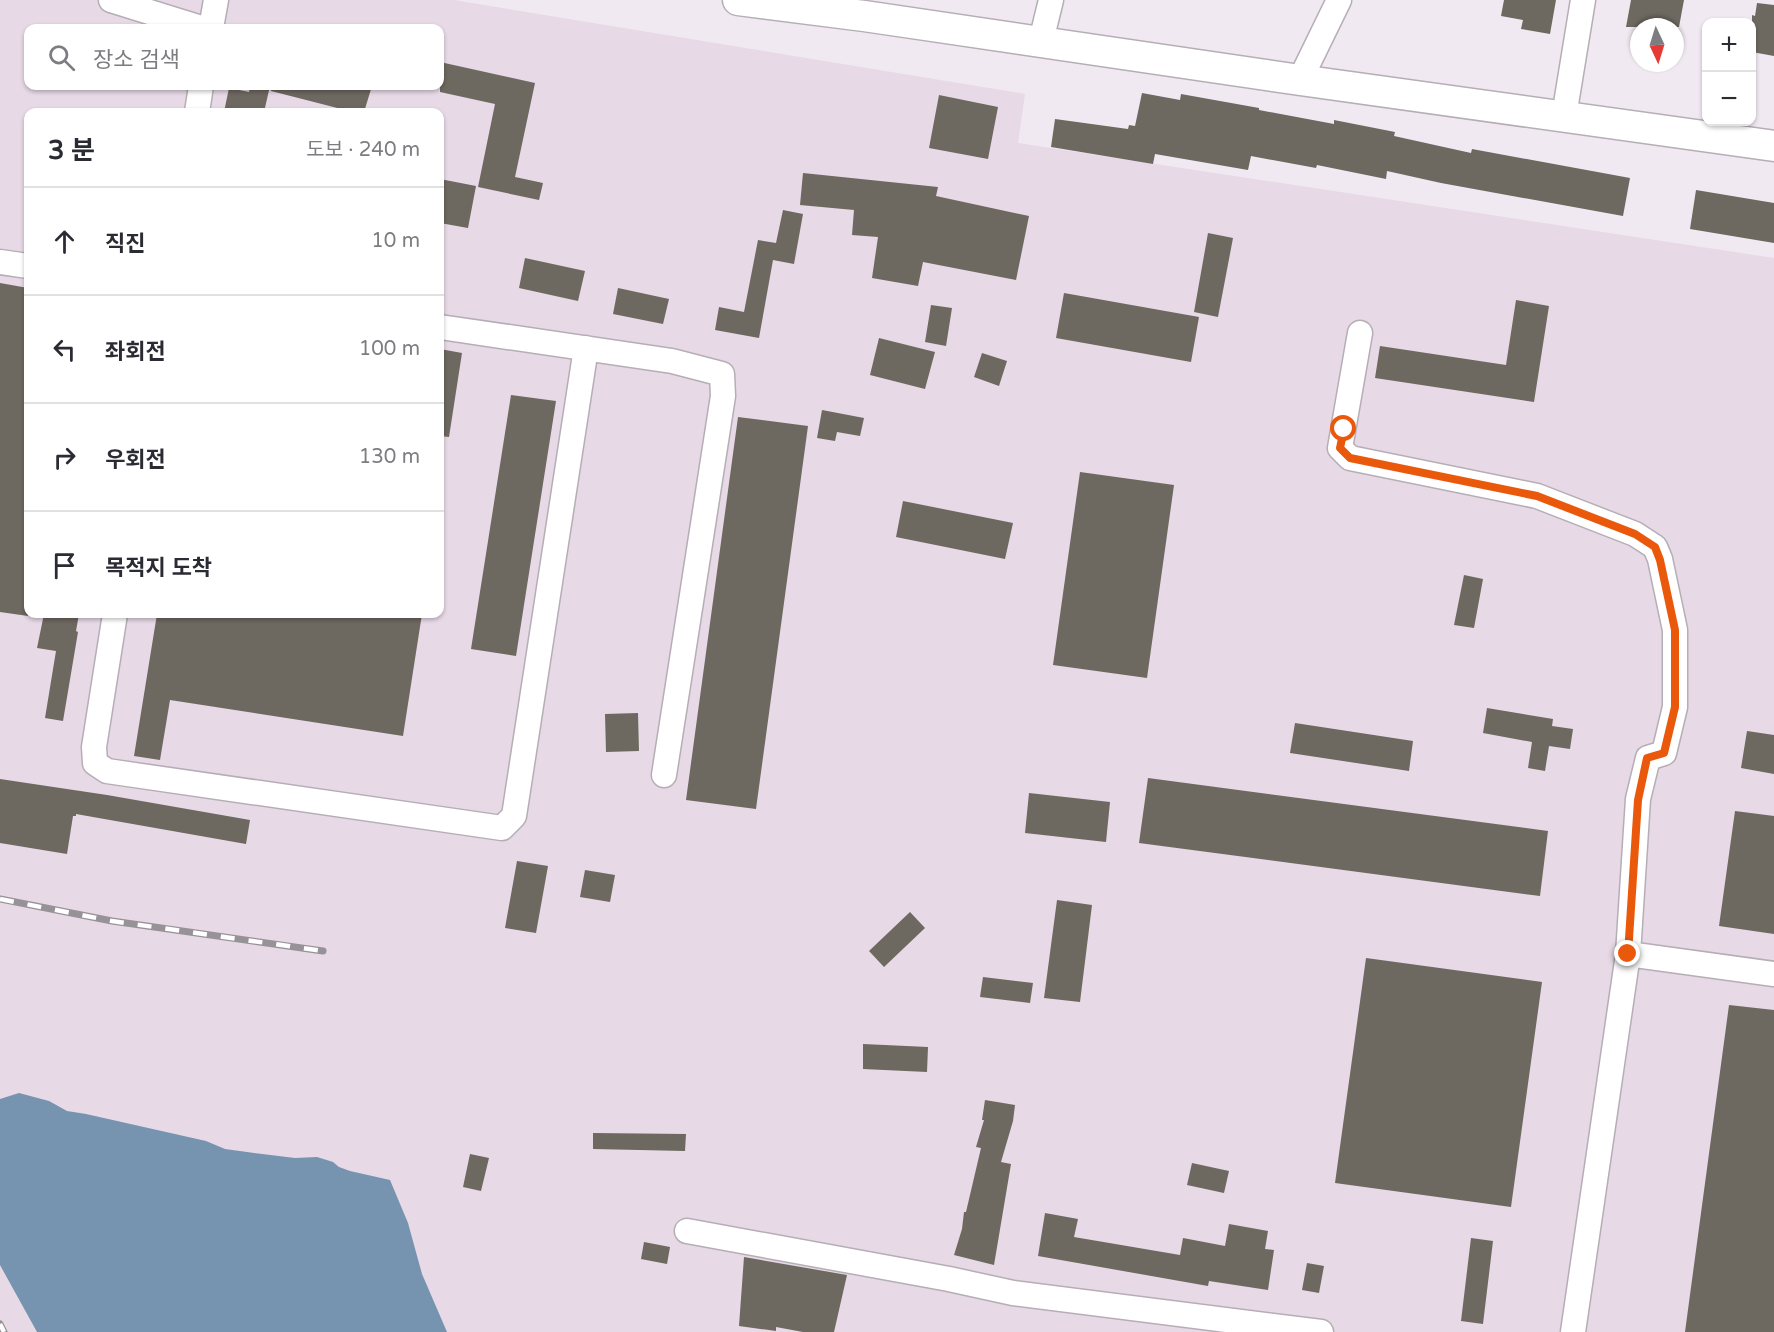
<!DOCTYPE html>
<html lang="ko">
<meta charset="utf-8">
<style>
body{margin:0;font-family:"Varela Round","Noto Sans KR",sans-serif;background:#f2f2f3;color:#2b2b33}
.controls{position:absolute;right:18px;top:18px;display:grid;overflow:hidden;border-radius:12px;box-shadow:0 2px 4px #0004}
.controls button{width:54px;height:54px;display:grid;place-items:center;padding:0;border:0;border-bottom:2px solid #e1e1e2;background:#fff;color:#2b2b33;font:30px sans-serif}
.compass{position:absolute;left:1630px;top:18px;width:54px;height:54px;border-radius:50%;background:#fff;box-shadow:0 2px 4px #0004;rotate:176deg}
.stop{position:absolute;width:18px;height:18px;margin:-14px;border:4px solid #ea580c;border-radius:50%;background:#fff}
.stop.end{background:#ea580c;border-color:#fff;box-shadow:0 2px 6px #0008}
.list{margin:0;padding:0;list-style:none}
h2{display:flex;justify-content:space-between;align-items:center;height:78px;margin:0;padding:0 24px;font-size:26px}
h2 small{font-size:20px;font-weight:400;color:#7c7c81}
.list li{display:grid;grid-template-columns:39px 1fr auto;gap:18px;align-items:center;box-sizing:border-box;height:108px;padding:0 24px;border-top:2px solid #e1e1e2}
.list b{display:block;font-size:22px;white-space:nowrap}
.list em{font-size:20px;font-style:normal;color:#7c7c81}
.icon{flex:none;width:33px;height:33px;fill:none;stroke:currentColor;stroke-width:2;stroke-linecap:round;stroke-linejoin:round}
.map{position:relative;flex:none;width:1774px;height:1332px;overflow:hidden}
.search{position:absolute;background:#fff;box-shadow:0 2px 4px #0004;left:24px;top:24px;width:420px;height:66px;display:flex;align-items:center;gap:15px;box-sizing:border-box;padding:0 21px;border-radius:12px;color:#7c7c81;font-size:22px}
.panel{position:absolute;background:#fff;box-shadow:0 2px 4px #0004;left:24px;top:108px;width:420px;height:510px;border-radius:12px}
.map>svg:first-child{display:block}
</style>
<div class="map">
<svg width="1774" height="1332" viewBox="0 0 1774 1332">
<rect width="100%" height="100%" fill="#f1e9f1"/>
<path fill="#e7d9e6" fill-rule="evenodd" d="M 0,0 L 454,0 L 1025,94 L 1018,143 L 1774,258 L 1774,1332 L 0,1332 ZM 28,28 L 440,28 L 440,86 L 28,86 ZM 28,112 L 440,112 L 440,614 L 28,614 Z"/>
<path fill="#7693b0" d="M 19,1093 L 49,1101 L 67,1111 L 86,1114 L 206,1141 L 225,1149 L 247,1152 L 295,1158 L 317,1157 L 333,1162 L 339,1167 L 350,1171 L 390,1180 L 408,1223 L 422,1274 L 447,1332 L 37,1332 L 0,1265 L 0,1099 Z"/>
<path fill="#6d6860" d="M 1504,0 L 1556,0 L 1550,34 L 1521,29 L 1523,20 L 1501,16 Z
M 1631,0 L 1684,0 L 1679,27 L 1626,27 Z
M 1757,3 L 1774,5 L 1774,56 L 1752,52 L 1752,15 L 1755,16 Z
M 440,62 L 535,83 L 515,177 L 543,183 L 539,200 L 478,187 L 495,104 L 440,92 Z
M 250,86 L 270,86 L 264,112 L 224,112 L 229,88 L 249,92 Z
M 272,86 L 372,86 L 364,112 L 353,112 L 271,91 Z
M 1142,93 L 1180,100 L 1181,94 L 1259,108 L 1259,110 L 1334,124 L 1334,120 L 1395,132 L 1394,136 L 1471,153 L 1472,149 L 1630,178 L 1623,216 L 1441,183 L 1387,171 L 1386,179 L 1317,165 L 1316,168 L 1251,156 L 1248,170 L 1155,154 L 1153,164 L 1051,147 L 1055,119 L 1128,129 L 1129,125 L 1135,126 Z
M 939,95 L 998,107 L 988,159 L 929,148 Z
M 803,173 L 938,187 L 936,196 L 1029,216 L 1016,280 L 923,262 L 918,286 L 872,278 L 878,237 L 852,235 L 854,210 L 800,205 Z
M 440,179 L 476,186 L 468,228 L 440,223 Z
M 1696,190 L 1774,203 L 1774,243 L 1690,229 Z
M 783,210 L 803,214 L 794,264 L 773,260 L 759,338 L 715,330 L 719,307 L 744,312 L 758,240 L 776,243 Z
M 1208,233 L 1233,238 L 1218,317 L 1194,312 Z
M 525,258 L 585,271 L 578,301 L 519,288 Z
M 0,283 L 28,288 L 28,616 L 0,612 Z
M 618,288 L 669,299 L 663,324 L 613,314 Z
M 1064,293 L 1199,317 L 1191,362 L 1056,338 Z
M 1516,300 L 1549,306 L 1534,402 L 1375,378 L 1380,346 L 1506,365 Z
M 931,305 L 952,308 L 946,346 L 925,342 Z
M 879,338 L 935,352 L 925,389 L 870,375 Z
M 440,349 L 462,353 L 449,437 L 440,436 Z
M 982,353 L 1007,361 L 999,386 L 974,377 Z
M 511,395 L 556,401 L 516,656 L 471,649 Z
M 822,410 L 864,418 L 860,436 L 837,432 L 835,441 L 817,438 Z
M 738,417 L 808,426 L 756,809 L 686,800 Z
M 1080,472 L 1174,485 L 1147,678 L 1053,665 Z
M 903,501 L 1013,523 L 1005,559 L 896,537 Z
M 1464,575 L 1483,579 L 1474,628 L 1454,625 Z
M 44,614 L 79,614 L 76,631 L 78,632 L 63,721 L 45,718 L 56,651 L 37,648 Z
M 157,614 L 422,614 L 403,736 L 170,700 L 160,760 L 134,756 Z
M 1487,708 L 1553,719 L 1552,726 L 1573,729 L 1570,749 L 1549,746 L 1545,771 L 1528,768 L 1532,742 L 1483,733 Z
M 638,713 L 639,751 L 606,752 L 605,714 Z
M 1295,723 L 1413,741 L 1409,771 L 1290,753 Z
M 1747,731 L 1774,735 L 1774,774 L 1741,768 Z
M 1148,778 L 1548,831 L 1540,896 L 1139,843 Z
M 0,779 L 107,795 L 250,820 L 246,844 L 76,814 L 76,816 L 73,816 L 67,854 L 0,843 Z
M 1029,793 L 1110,802 L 1106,842 L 1025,833 Z
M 1735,811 L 1774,816 L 1774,934 L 1719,926 Z
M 517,861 L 548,866 L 536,933 L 505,928 Z
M 585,870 L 615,875 L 610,902 L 580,897 Z
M 1057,900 L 1092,905 L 1080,1002 L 1044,998 Z
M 910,912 L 925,928 L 884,967 L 869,951 Z
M 1366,958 L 1542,982 L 1511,1207 L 1335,1183 Z
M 983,977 L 1033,983 L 1030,1003 L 980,997 Z
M 1729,1005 L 1774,1010 L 1774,1332 L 1685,1332 Z
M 863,1044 L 928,1047 L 927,1072 L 863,1069 Z
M 985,1100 L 1015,1105 L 1013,1121 L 1001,1162 L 1011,1164 L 994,1265 L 954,1255 L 962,1229 L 964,1212 L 966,1212 L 981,1148 L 976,1147 L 984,1120 L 982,1120 Z
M 593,1133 L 686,1134 L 685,1151 L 593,1149 Z
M 470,1154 L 489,1158 L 481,1191 L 463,1187 Z
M 1192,1163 L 1229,1171 L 1224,1193 L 1187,1185 Z
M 1045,1213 L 1078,1219 L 1074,1237 L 1180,1255 L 1183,1238 L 1225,1246 L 1229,1224 L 1268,1231 L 1265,1249 L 1274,1250 L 1268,1290 L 1209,1281 L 1208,1286 L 1038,1256 Z
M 1471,1238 L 1493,1241 L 1483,1324 L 1461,1321 Z
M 644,1242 L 670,1247 L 667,1264 L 641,1259 Z
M 744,1257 L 847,1275 L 834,1332 L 803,1332 L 776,1327 L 776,1331 L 739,1326 Z
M 1307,1263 L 1324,1266 L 1319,1293 L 1302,1290 Z"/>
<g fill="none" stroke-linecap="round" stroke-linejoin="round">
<defs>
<path id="minor" d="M 111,0 L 201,28
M 211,28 L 216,0
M 1041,41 L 1051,0
M 1300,80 L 1339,0
M 197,112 L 201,86
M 1564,116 L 1583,0
M 0,262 L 28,266
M 440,327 L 672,361 L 722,374 L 723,396 L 664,775
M 1360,333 L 1340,448 L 1350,458 L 1537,496 L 1635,534 L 1655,547 L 1660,559 L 1675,630 L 1675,707 L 1664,753 L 1648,758 L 1638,799 L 1628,954 L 1573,1332
M 115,614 L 94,747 L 95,763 L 107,771 L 502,828 L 514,816 L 586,348
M 1628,954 L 1774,974
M 687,1231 L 949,1279 L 1013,1293 L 1321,1332"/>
<path id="major" d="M 738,0 L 864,16 L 1300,80 L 1774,146"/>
</defs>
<use href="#minor" stroke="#b5aeb5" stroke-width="27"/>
<use href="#major" stroke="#b5aeb5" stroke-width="33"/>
<use href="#minor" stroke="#fff" stroke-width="24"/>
<use href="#major" stroke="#fff" stroke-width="30"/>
<defs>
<path id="rail" d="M 0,899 L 112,921 L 323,951
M 0,1324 L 4,1332"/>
</defs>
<use href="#rail" stroke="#979297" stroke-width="7"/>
<use href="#rail" stroke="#fff" stroke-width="4.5" stroke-dasharray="14" stroke-linecap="butt"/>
</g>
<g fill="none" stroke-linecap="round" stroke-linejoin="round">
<path stroke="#ea580c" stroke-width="8" d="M 1344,429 L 1340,448 L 1350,458 L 1537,496 L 1635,534 L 1655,547 L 1660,560 L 1675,630 L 1675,707 L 1664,753 L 1647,758 L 1638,800 L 1628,954"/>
</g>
</svg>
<div class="controls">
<button>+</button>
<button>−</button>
</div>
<svg class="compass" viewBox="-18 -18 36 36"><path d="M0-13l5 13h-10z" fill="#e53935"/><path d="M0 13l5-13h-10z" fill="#7c7c81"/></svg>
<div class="stop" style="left:1344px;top:429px"></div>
<div class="stop end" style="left:1628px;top:954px"></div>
<div class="search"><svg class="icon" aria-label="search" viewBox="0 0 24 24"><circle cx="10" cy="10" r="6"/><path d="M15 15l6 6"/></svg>장소 검색</div>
<section class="panel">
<h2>3 분<small>도보 · 240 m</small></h2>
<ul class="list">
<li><svg class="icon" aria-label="ahead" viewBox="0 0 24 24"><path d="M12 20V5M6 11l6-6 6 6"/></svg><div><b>직진</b></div><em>10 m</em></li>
<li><svg class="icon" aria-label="left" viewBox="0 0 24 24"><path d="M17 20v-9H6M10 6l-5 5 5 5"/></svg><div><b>좌회전</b></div><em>100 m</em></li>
<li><svg class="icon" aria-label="right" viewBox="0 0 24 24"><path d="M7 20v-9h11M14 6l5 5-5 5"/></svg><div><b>우회전</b></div><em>130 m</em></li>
<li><svg class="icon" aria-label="arrive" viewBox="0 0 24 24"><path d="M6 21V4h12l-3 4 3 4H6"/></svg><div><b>목적지 도착</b></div></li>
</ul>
</section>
</div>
